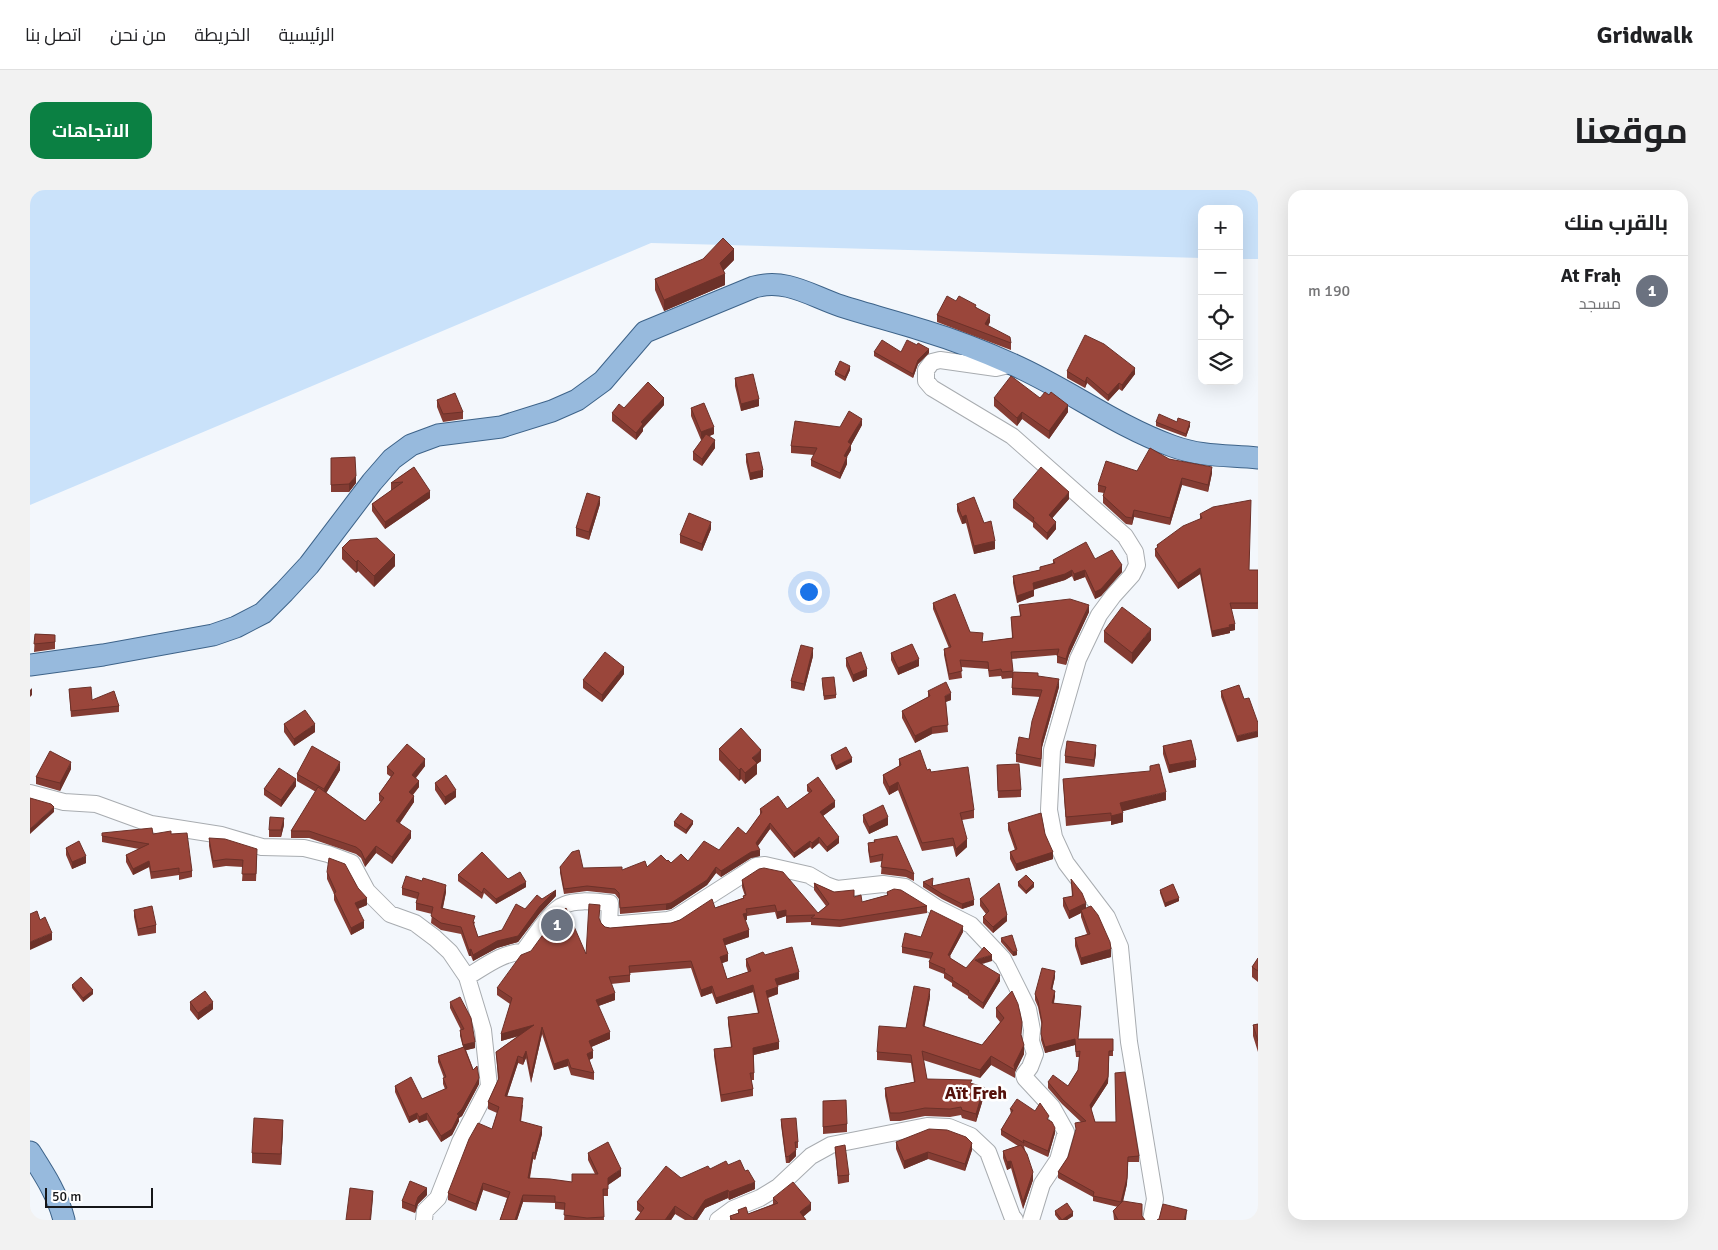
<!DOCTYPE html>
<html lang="ar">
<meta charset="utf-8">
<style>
body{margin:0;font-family:Signika,Cairo,sans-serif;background:#f2f2f2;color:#202124;direction:rtl}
.controls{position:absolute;right:15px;top:15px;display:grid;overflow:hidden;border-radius:10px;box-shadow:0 5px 20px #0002}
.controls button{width:45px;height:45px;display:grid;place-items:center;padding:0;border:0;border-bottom:1px solid #e0e0e0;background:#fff;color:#202124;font:25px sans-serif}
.scale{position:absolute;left:15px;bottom:12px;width:108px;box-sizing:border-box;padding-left:5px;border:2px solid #151618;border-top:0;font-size:14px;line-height:18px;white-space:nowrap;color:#151618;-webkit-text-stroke:4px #fff;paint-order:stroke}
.you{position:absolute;left:778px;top:401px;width:18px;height:18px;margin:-12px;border:4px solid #fff;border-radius:50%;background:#1a73e8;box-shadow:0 0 0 8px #1a73e833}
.badge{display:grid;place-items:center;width:32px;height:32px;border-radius:50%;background:#0b8043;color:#fff;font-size:16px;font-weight:700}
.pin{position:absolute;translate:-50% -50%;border:2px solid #fff;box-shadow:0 1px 5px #0006}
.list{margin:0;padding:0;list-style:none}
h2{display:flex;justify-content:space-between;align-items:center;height:65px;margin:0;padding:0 20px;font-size:21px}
h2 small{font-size:16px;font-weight:400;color:#757577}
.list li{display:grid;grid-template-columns:32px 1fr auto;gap:15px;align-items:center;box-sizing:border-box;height:70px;padding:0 20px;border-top:1px solid #e0e0e0}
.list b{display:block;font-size:19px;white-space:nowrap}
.list p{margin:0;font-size:16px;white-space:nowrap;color:#757577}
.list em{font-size:16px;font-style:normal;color:#757577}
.icon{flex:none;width:28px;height:28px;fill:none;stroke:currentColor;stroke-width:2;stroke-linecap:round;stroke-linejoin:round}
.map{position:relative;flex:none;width:1228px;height:1030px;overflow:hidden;direction:ltr;border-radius:15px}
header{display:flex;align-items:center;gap:30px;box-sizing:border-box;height:70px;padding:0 25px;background:#fff;border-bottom:1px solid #e0e0e0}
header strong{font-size:24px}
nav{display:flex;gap:28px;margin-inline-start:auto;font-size:18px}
.intro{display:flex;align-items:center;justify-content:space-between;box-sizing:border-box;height:120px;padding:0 30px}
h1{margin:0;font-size:35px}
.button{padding:12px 22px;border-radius:15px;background:#0b8043;color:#fff;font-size:18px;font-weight:700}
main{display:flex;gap:30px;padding:0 30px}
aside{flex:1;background:#fff;border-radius:15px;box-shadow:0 5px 20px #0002}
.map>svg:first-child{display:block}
</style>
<header>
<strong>Gridwalk</strong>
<nav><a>الرئيسية</a><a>الخريطة</a><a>من نحن</a><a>اتصل بنا</a></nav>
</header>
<div class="intro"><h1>موقعنا</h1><a class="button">الاتجاهات</a></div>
<main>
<aside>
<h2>بالقرب منك<small></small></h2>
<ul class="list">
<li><span class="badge" style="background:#6b7280">1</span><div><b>At Fraḥ</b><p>مسجد</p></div><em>190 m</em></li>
</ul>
</aside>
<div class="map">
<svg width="1228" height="1030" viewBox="0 0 1228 1030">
<rect width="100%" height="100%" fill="#f3f7fc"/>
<path fill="#cae2fa" d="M 0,0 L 1228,0 L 1228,69 L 1209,69 L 1209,19 L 1172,19 L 1172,68 L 621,53 L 0,315 Z"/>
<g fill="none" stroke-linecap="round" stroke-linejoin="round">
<defs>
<path id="minor" d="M 983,174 L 966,178 L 910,170 L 902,172 L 896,180 L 896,191 L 902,198 L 982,246 L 1095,346 L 1105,362 L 1107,375 L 1102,385 L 1083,406 L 1069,425 L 1048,469 L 1022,560 L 1019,620 L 1024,647 L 1036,673 L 1077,727 L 1090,757 L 1099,852 L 1125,1009 L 1121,1030
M 0,603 L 34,612 L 66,614 L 121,634 L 191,645 L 232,657 L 274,658 L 298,664 L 322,673 L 337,701 L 360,724 L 385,733 L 405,748 L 420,762 L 437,787 L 453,840 L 459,896 L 430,952 L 408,1008 L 395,1021 L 394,1030
M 437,787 C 454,777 473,762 493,762 C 503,750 520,720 534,715 C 547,709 566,712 580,713 L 579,735 L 638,730 L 645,728 L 726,676 L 735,675 L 779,685 L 796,695 L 807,699 L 853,694 L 875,697 L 907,718 L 941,735 L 973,769 L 998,819 L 1002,840 L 1001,851 L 1005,864 L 1000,877 L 994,885 L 995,888 L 1022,917 L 1036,942 L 1028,970 L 1012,994 L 1001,1030
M 688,1030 L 703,1019 L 730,1008 L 748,997 L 781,966 L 801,955 L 897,936 L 919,937 L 941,946 L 958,962 L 982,1026 L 985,1030"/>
<path id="major" d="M 0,475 L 73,465 L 183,445 L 206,437 L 233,423 L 254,402 L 279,375 L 342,292 L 362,269 L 381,255 L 408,245 L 471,237 L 522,221 L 547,210 L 573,191 L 615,142 L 724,97 C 757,88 781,106 811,116 C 839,125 867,132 895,141 C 925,150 955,162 984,175 C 1038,199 1086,236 1142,256 C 1172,267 1197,265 1228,268
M 0,962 C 14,984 28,1005 34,1030"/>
</defs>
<use href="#minor" stroke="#a8acb0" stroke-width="18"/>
<use href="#major" stroke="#3d6389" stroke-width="23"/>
<use href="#minor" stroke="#fff" stroke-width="16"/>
<use href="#major" stroke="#97badd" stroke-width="21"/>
</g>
<path fill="#843c33" d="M 704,70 L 694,80 L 695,95 L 634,121 L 625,100 L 625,89 Z
M 926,111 L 946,117 L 960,132 L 958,136 L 981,153 L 981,160 L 907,132 L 907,125 Z
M 844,162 L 871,162 L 899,163 L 888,174 L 883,188 L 844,166 Z
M 820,180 L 815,191 L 805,185 L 805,182 Z
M 1037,181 L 1105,184 L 1092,201 L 1089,199 L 1078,211 L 1057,193 L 1055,198 L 1037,188 Z
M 705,188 L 729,216 L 711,221 L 705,196 Z
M 964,208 L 1010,208 L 1038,222 L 1019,249 L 992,229 L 987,236 L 964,216 Z
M 407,210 L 433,222 L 433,229 L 413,232 L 407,217 Z
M 634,215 L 613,238 L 613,241 L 606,250 L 582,231 L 582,223 L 594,218 Z
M 661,218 L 684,244 L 679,246 L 685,258 L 672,276 L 663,270 L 663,262 L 673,249 L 671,250 L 661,226 Z
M 1126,232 L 1147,232 L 1160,236 L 1156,247 L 1126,236 Z
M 832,235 L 821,255 L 821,260 L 817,267 L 817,274 L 810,289 L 781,276 L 781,270 L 784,265 L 761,263 L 761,256 L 810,237 Z
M 716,264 L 733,287 L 720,290 L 716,272 Z
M 301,268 L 326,293 L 319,302 L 301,302 Z
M 1139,269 L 1182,283 L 1178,302 L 1152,295 L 1140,335 L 1104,327 L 1102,335 L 1096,334 L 1073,313 L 1073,306 L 1074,303 L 1068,302 L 1068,295 Z
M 384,277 L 400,308 L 355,339 L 342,321 L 342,314 L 362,300 L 361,300 L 361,293 Z
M 1039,309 L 1022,328 L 1026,339 L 1017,350 L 1003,337 L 1003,333 L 983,318 L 983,310 Z
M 570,314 L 559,350 L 546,346 L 546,338 Z
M 927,314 L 954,333 L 965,359 L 944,364 L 936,333 L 932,334 L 927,321 Z
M 1170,324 L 1219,380 L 1228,380 L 1228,419 L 1201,419 L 1205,440 L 1200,441 L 1200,443 L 1182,447 L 1170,384 L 1148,399 L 1125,366 L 1125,359 L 1127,358 L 1127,355 L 1170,329 Z
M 681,339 L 672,361 L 650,353 L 650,345 Z
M 312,358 L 365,376 L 344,397 L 328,381 L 326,383 L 312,369 Z
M 1065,369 L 1092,382 L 1071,406 L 1065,409 L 1055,387 L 1044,391 L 1042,386 L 1035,390 L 1004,399 L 1004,406 L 987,413 L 983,393 L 983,386 L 1010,380 L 1010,377 L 1023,374 L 1023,370 Z
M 903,413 L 953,452 L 982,448 L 981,427 L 990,426 L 989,415 L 1059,422 L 1039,465 L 1036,475 L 1027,473 L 1027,465 L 981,469 L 983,482 L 1008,486 L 1029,497 L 1012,557 L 1011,577 L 986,572 L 986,564 L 999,549 L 1010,507 L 982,505 L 982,488 L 972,489 L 971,486 L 959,487 L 958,479 L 931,477 L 932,488 L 919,490 L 914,465 L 914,459 L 919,458 L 903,419 Z
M 1074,441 L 1121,450 L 1102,474 L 1074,452 Z
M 5,444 L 25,445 L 25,459 L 4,462 Z
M 861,463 L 889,476 L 868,485 L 861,470 Z
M 783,466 L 774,501 L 761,498 L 761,491 Z
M 816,468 L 837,486 L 823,492 L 816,476 Z
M 594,484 L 572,512 L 553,498 L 553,490 Z
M 792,492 L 806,505 L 806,508 L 794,510 Z
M 39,499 L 62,510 L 89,516 L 89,522 L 41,527 Z
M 898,501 L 921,510 L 916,512 L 918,542 L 902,544 L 885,553 L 872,528 L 872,521 L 898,507 Z
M 1191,501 L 1214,509 L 1207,552 L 1191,507 Z
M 254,534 L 285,542 L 264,556 L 254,542 Z
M 1133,556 L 1166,577 L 1139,583 L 1133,564 Z
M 689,559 L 731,571 L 727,574 L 727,584 L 715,594 L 711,589 L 709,591 L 689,570 Z
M 1066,563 L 1064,577 L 1035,573 L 1035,566 Z
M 801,565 L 822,572 L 806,580 L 801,569 Z
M 869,569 L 901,582 L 944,620 L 944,628 L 932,630 L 937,657 L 926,667 L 923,656 L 892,661 L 868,600 L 859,605 L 853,593 L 853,585 L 869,577 Z
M 967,575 L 991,600 L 991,607 L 968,608 Z
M 395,576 L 386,588 L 389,597 L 383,605 L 384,612 L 370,633 L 381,648 L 362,674 L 346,663 L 335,677 L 331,668 L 326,664 L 279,648 L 261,648 L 261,641 L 286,602 L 267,591 L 267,584 L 310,580 L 296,603 L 335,631 L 351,612 L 349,611 L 349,604 L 361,587 L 357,584 L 357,577 Z
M 41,579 L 30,601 L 6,594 L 6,587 Z
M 1033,589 L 1136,610 L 1092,621 L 1093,632 L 1081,635 L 1081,631 L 1036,636 Z
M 405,593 L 426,607 L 415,615 L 405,600 Z
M 777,595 L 805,617 L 793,626 L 809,653 L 797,662 L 789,653 L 782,659 L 780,657 L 764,668 L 740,639 L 728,656 L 730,666 L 721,668 L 691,687 L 686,683 L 677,695 L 641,719 L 636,720 L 590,724 L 589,709 L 585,704 L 557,701 L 534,704 L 530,683 L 530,677 L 592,680 L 617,677 L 637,671 L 641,673 L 658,671 L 689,660 L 716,644 L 730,625 L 730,619 L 757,619 L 779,603 L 777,601 Z
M 266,596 L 251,617 L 234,605 L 234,599 Z
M 833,625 L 858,635 L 839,644 L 833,632 Z
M 644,632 L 663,634 L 656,644 L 644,636 Z
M 978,633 L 1015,644 L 1023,669 L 986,681 L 980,669 L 980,662 L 985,660 L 978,640 Z
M 254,635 L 251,647 L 239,647 L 239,640 Z
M 72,643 L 123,644 L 141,644 L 162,681 L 162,687 L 149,690 L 149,685 L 121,689 L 119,677 L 103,685 L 96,672 L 96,665 L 109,659 L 72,652 Z
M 179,648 L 227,666 L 226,691 L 212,691 L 213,677 L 196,676 L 183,678 L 179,656 Z
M 844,650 L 884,684 L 884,691 L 876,687 L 851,684 L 852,671 L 840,673 L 838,660 L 838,653 L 844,652 Z
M 36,658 L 56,673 L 42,679 L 36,665 Z
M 297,682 L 337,715 L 328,719 L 334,738 L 321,745 L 304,710 L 304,704 L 297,689 Z
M 428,685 L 478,689 L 496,697 L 466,714 L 454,703 L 452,709 L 428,691 Z
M 1041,689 L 1056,718 L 1081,767 L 1051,775 L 1045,756 L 1045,748 L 1057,744 L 1051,727 L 1051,723 L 1039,729 L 1033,716 L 1033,708 L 1042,707 Z
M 712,690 L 788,723 L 796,716 L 784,700 L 784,693 L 804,702 L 824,707 L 832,712 L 857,705 L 857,702 L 897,716 L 897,723 L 810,737 L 781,735 L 781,732 L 756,733 L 756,726 L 747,729 L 745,722 L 717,726 L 717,730 L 715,730 L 719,747 L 695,755 L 698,771 L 692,773 L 697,789 L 718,782 L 716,776 L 716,769 L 735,765 L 769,789 L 747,796 L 748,804 L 738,808 L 749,859 L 724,865 L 724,890 L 721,890 L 723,899 L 723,906 L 691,912 L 684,866 L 684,859 L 701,857 L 698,834 L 698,827 L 728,823 L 723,802 L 686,814 L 682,803 L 671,807 L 661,778 L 600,783 L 600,792 L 581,794 L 585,810 L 568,816 L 580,849 L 561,857 L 563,868 L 559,870 L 564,883 L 564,890 L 541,885 L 538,876 L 524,880 L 512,844 L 501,893 L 496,868 L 493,875 L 488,873 L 477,906 L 493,915 L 491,932 L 512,944 L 505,970 L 503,969 L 500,988 L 542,992 L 565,984 L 558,970 L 558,963 L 591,986 L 578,995 L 578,1006 L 573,1006 L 574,1030 L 534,1030 L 535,1020 L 525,1019 L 525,1013 L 493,1012 L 487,1030 L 470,1030 L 477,1008 L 453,1000 L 446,1021 L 418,1010 L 418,1003 L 462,939 L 467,923 L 458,919 L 458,912 L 468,890 L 466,862 L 488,846 L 471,851 L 480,814 L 467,805 L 467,798 L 556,764 L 569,729 L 571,733 L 575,737 L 580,738 L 641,733 L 713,708 L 713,706 L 715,706 L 712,697 Z
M 893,692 L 903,693 L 903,696 L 944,715 L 932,719 L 912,709 L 893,697 Z
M 988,692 L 1004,697 L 996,704 L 988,696 Z
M 372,698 L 416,702 L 413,718 L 445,732 L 444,735 L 448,747 L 472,740 L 495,719 L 512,709 L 526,706 L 510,723 L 488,752 L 467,758 L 443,771 L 441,766 L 439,766 L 431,744 L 411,740 L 401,733 L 402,724 L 386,720 L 386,713 L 387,709 L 372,705 Z
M 1130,700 L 1149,711 L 1135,717 L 1130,703 Z
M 950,709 L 977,731 L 963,743 L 953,733 L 953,727 L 956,724 L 950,716 Z
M 104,720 L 126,735 L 126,743 L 108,746 L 104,727 Z
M 933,742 L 920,766 L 920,768 L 936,778 L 962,771 L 952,774 L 970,791 L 953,819 L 938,808 L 938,806 L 922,796 L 922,793 L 914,788 L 914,784 L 899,778 L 899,772 L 901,769 L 872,763 L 872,757 L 891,747 Z
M 971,748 L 987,765 L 983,766 L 971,752 Z
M 1228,768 L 1228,792 L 1222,787 L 1222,777 Z
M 1025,787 L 1022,800 L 1025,806 L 1024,813 L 1051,822 L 1048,849 L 1083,849 L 1083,866 L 1079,866 L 1078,893 L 1061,919 L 1065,932 L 1109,966 L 1109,972 L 1098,972 L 1097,994 L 1093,1012 L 1112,1027 L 1115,1030 L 1084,1030 L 1083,1021 L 1088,1017 L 1063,1011 L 1063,1007 L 1028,988 L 1028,982 L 1038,967 L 1051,932 L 1032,914 L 1018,898 L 1018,892 L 1038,896 L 1048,880 L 1050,867 L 1046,867 L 1045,855 L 1015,863 L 1011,850 L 1012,837 L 1008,817 L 1005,810 L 1005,804 Z
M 42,795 L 63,804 L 53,812 L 42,798 Z
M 900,807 L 894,837 L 952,855 L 970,832 L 966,827 L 966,818 L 992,846 L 994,864 L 985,882 L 985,888 L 961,875 L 950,888 L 893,870 L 897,889 L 942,894 L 954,906 L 946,932 L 932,928 L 931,925 L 920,927 L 895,926 L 870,931 L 860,931 L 855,906 L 855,898 L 884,892 L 881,873 L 847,870 L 847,862 L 876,838 Z
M 160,812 L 183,819 L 168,830 L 160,820 Z
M 420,812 L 445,858 L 436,860 L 449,894 L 432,926 L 429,928 L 429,931 L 422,945 L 411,952 L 397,930 L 389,933 L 387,929 L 379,933 L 365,902 L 365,896 L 392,909 L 415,899 L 413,894 L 413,888 L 414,888 L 408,872 L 408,866 L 433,857 L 430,846 L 430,840 L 431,840 L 420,818 Z
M 1228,834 L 1228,862 L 1223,846 L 1223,835 Z
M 793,911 L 817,934 L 817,942 L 793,944 Z
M 980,919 L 1019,930 L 1025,943 L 1018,967 L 994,956 L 1003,990 L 993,1019 L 981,978 L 977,980 L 973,968 L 973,961 L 988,956 L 971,945 L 971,940 L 981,924 Z
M 751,929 L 768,952 L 768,958 L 766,958 L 766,966 L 759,973 L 756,973 L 751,935 Z
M 253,940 L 251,975 L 222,973 L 222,963 Z
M 866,952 L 942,960 L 935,981 L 898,969 L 874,979 L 866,959 Z
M 805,957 L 819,985 L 819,992 L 808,994 Z
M 698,975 L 725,999 L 699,1010 L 698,1008 L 675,1018 L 667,1030 L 655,1030 L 645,1024 L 641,1030 L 605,1030 L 611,1023 L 607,1020 L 607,1012 L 651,988 L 680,979 Z
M 397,1005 L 388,1014 L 385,1023 L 372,1018 L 372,1011 Z
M 743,1008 L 781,1020 L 773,1027 L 776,1030 L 700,1030 L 700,1026 L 708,1023 L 708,1020 L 718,1024 L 743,1014 Z
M 1025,1021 L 1043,1026 L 1037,1030 L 1029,1030 L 1025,1025 Z"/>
<path fill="#6c3129" d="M 704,59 L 704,70 L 690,84 L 690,73 Z
M 695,84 L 695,95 L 634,121 L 634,110 Z
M 960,125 L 960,132 L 955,141 L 955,134 Z
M 899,159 L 899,163 L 888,174 L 883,188 L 883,184 L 888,170 Z
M 820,176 L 820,180 L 815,191 L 815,187 Z
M 1105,178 L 1105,184 L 1092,201 L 1092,195 Z
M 1057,187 L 1057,193 L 1055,198 L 1055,192 Z
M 1089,193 L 1089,199 L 1078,211 L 1078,205 Z
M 634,208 L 634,215 L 613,238 L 613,241 L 606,250 L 606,243 L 611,232 Z
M 729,209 L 729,216 L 711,221 L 711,214 Z
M 1038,215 L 1038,222 L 1019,249 L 1019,241 Z
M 992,222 L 992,229 L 987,236 L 987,228 Z
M 832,229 L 832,235 L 821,255 L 821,260 L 814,272 L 814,266 L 818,252 Z
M 1160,232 L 1160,236 L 1156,247 L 1156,244 Z
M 684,237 L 684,244 L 671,250 L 671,242 Z
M 685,250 L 685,258 L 672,276 L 672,269 Z
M 817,267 L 817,274 L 810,289 L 810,283 Z
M 1182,277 L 1182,283 L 1178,302 L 1178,295 Z
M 733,280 L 733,287 L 720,290 L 720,283 Z
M 326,286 L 326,293 L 319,302 L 319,294 Z
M 1152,288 L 1152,295 L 1140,335 L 1140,328 Z
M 400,301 L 400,308 L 355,339 L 355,332 Z
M 1039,302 L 1039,309 L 1019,332 L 1019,325 Z
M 570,307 L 570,314 L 559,350 L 559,342 Z
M 1104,320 L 1104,327 L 1102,335 L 1102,328 Z
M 936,325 L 936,333 L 932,334 L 932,327 Z
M 681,332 L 681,339 L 672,361 L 672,354 Z
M 1026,332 L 1026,339 L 1017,350 L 1017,343 Z
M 965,351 L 965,359 L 944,364 L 944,356 Z
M 365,365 L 365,376 L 344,397 L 344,386 Z
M 328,370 L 328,381 L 326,383 L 326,372 Z
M 1092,375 L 1092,382 L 1071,406 L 1065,409 L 1065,402 Z
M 1170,378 L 1170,384 L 1148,399 L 1148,393 Z
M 1042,380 L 1042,386 L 1035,390 L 1003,400 L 1003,393 Z
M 1055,380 L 1055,387 L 1044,391 L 1044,384 Z
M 1004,400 L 1004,406 L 987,413 L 987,406 Z
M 1059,415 L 1059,422 L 1039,465 L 1036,475 L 1036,469 L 1039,458 Z
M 1205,434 L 1205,440 L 1200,441 L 1200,443 L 1182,447 L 1182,441 Z
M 1121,439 L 1121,450 L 1102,474 L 1102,463 Z
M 783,458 L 783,466 L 774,501 L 774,494 Z
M 889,469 L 889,476 L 868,485 L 868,478 Z
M 594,477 L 594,484 L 572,512 L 572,505 Z
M 837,479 L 837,486 L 823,492 L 823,485 Z
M 1029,489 L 1029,497 L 1012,557 L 1011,577 L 1012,550 Z
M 2,498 L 2,505 L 0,507 L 0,500 Z
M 921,503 L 921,510 L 915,512 L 915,506 Z
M 285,534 L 285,542 L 264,556 L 264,549 Z
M 902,537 L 902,544 L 885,553 L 885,546 Z
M 1228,541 L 1228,547 L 1207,552 L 1207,546 Z
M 1066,555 L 1066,563 L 1064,577 L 1064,570 Z
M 731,560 L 731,571 L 727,574 L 727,584 L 715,594 L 715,583 L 722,568 Z
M 822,568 L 822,572 L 806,580 L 806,576 Z
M 395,569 L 395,576 L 382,592 L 382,585 Z
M 1166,570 L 1166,577 L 1139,583 L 1139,575 Z
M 41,572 L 41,579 L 30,601 L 30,593 Z
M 310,572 L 310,580 L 294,607 L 294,599 Z
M 711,578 L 711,589 L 709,591 L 709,580 Z
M 266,589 L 266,596 L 251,617 L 251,610 Z
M 389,591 L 389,597 L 379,609 L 379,602 Z
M 868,592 L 868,600 L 859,605 L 859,597 Z
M 426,600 L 426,607 L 415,615 L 415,607 Z
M 1136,602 L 1136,610 L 1090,622 L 1090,613 Z
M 384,606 L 384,612 L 366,638 L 366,631 Z
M 805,611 L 805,617 L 790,628 L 790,622 Z
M 24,617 L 24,622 L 0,644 L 0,639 Z
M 1093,623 L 1093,632 L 1081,635 L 1081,626 Z
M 858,627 L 858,635 L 839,644 L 839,637 Z
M 254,628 L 254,635 L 251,647 L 251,640 Z
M 663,631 L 663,634 L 656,644 L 656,640 Z
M 740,633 L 740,639 L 726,658 L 726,653 Z
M 381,641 L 381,648 L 362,674 L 362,667 Z
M 789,647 L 789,653 L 782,659 L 782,653 Z
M 809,647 L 809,653 L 797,662 L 797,657 Z
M 937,649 L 937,657 L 926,667 L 926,659 Z
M 780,651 L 780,657 L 764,668 L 764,663 Z
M 346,656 L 346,663 L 335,677 L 335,670 Z
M 730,660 L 730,666 L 721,668 L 691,687 L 691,681 L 721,662 Z
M 1023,662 L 1023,669 L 986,681 L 986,674 Z
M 56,666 L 56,673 L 42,679 L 42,672 Z
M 119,671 L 119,677 L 103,685 L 103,679 Z
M 686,677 L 686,683 L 677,695 L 641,719 L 636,720 L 636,714 Z
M 496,692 L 496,697 L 466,714 L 466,709 Z
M 1004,693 L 1004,697 L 996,704 L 996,701 Z
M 416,695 L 416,702 L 411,725 L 411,718 Z
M 526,700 L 526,706 L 510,723 L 488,752 L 467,758 L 443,771 L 443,765 L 510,716 Z
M 337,708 L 337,715 L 325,720 L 325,713 Z
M 1149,708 L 1149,711 L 1135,717 L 1135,713 Z
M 944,710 L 944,715 L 932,719 L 932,714 Z
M 1056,713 L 1056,720 L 1051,720 L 1051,723 L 1039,729 L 1039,721 Z
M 756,720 L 756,726 L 747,729 L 747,722 Z
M 717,723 L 717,730 L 713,731 L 713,724 Z
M 977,725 L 977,731 L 963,743 L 963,737 Z
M 334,731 L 334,738 L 321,745 L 321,738 Z
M 933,736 L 933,742 L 920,766 L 920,772 L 918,765 Z
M 719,740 L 719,747 L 693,756 L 693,749 Z
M 22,743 L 22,750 L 0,760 L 0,752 Z
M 441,759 L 441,766 L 439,766 L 439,760 Z
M 1081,759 L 1081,767 L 1051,775 L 1051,768 Z
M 987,761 L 987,765 L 983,766 L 983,762 Z
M 698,764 L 698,771 L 690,774 L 690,767 Z
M 962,765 L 962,771 L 945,776 L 945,770 Z
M 1025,781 L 1025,787 L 1021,805 L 1021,799 Z
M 769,782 L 769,789 L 745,796 L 745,789 Z
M 970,785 L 970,791 L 953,819 L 953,813 Z
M 723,795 L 723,802 L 686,814 L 686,808 Z
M 682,796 L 682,803 L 671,807 L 671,800 Z
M 748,797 L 748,804 L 736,808 L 736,801 Z
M 900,799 L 900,807 L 893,845 L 893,836 Z
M 63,800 L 63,804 L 53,812 L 53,808 Z
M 1025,801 L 1025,806 L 1022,819 L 1022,813 Z
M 585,803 L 585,810 L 566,817 L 566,810 Z
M 183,812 L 183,819 L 168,830 L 168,823 Z
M 504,835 L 504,842 L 471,851 L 471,844 Z
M 512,837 L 512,844 L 501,893 L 501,886 Z
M 580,842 L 580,849 L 559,858 L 559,851 Z
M 1045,849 L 1045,855 L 1015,863 L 1015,857 Z
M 445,852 L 445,858 L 433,861 L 433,855 Z
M 749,852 L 749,859 L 723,865 L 723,858 Z
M 994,855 L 994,864 L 985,882 L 984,875 Z
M 496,861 L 496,868 L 493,875 L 493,868 Z
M 563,861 L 563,868 L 557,871 L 557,864 Z
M 488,866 L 488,873 L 475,913 L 475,906 Z
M 961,866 L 961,875 L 950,888 L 950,880 Z
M 1079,866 L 1078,893 L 1060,921 L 1060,915 Z
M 538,869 L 538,876 L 524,880 L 524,874 Z
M 449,888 L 449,894 L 432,926 L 429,928 L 429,931 L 422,945 L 411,952 L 411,946 L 427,924 Z
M 954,897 L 954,906 L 946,932 L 946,924 Z
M 387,923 L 387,929 L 379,933 L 379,927 Z
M 397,923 L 397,930 L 389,933 L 389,927 Z
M 253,930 L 253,940 L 251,975 L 251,964 Z
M 512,937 L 512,944 L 505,970 L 505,963 Z
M 1025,938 L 1025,943 L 1018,967 L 1018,961 Z
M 942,953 L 942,960 L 935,981 L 935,974 Z
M 766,960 L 766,966 L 759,973 L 759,966 Z
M 503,962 L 503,969 L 498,995 L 498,988 Z
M 898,962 L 898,969 L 874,979 L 874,971 Z
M 981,971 L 981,978 L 977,980 L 977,972 Z
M 1098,972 L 1097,994 L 1091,1018 L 1091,1012 Z
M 591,979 L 591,986 L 578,995 L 578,1006 L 578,988 Z
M 1003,982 L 1003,990 L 993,1019 L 993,1012 Z
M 725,992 L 725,999 L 699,1010 L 699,1002 Z
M 453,993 L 453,1000 L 446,1021 L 446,1014 Z
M 397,998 L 397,1005 L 388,1014 L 385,1023 L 385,1016 L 388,1007 Z
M 698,1000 L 698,1008 L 675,1018 L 667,1030 L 663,1030 L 663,1028 L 675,1010 Z
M 343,1001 L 343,1008 L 341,1030 L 340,1030 Z
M 493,1005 L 493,1012 L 487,1030 L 485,1030 Z
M 781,1013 L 781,1020 L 770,1029 L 770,1022 Z
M 645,1016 L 645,1024 L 641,1030 L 635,1030 Z
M 1157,1020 L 1156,1030 L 1154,1030 Z
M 1043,1022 L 1043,1026 L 1037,1030 L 1032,1030 Z"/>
<path fill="#9a463b" stroke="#6c3129" d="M 693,48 L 704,59 L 690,73 L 695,84 L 634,110 L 625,89 L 673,69 Z
M 917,106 L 926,111 L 929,106 L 946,115 L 945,117 L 960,125 L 955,134 L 980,147 L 981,153 L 907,125 Z
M 1055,145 L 1074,154 L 1105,178 L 1092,195 L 1089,193 L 1078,205 L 1057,187 L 1055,192 L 1037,181 Z
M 852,150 L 871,162 L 877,150 L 887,155 L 888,153 L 899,159 L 888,170 L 883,184 L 844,162 Z
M 810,171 L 820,176 L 815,187 L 805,182 Z
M 723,184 L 729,209 L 711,214 L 705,188 Z
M 981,186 L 1010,208 L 1015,202 L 1019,205 L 1021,202 L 1038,215 L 1019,241 L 992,222 L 987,228 L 964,208 Z
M 618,192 L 634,208 L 611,232 L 613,234 L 606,243 L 582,223 L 589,214 L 594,218 Z
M 425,203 L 433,222 L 413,224 L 407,210 Z
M 674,213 L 684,237 L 671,242 L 661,218 Z
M 819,221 L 832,229 L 818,252 L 821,254 L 814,266 L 817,267 L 810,283 L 781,270 L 787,258 L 761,256 L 765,231 L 810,237 Z
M 1129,224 L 1147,232 L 1148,228 L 1160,232 L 1156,244 L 1126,232 Z
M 676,244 L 685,250 L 672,269 L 663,262 Z
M 1120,258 L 1139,269 L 1182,277 L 1178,295 L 1152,288 L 1140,328 L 1104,320 L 1102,328 L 1096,327 L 1073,306 L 1076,297 L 1068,295 L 1076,271 L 1107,281 Z
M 729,262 L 733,280 L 720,283 L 716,264 Z
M 325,267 L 326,286 L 319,294 L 301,295 L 301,268 Z
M 384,277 L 400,301 L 355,332 L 342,314 L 373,292 L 361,293 Z
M 1011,277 L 1039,302 L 1019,325 L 1026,332 L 1017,343 L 1003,330 L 1004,328 L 983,310 Z
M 557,303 L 570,307 L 559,342 L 546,338 Z
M 944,307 L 954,333 L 961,331 L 965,351 L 944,356 L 936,325 L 932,327 L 927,314 Z
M 1221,310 L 1219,380 L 1228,380 L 1228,413 L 1200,413 L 1205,434 L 1199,435 L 1200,437 L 1182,441 L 1170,378 L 1148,393 L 1125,359 L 1128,357 L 1127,355 L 1153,336 L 1172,328 L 1170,324 L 1183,317 Z
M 659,323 L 681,332 L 672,354 L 650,345 Z
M 347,348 L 365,365 L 344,386 L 328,370 L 326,372 L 312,358 L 320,350 Z
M 1056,352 L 1065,369 L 1082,360 L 1092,375 L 1071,399 L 1065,402 L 1055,380 L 1044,384 L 1042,380 L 1035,384 L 1003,393 L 1004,400 L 987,406 L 983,386 L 1010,380 L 1010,377 L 1025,373 L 1023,370 Z
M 925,404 L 940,442 L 953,443 L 952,452 L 983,448 L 981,427 L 991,426 L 989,415 L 1040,409 L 1059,415 L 1039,458 L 1036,469 L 1027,466 L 1029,459 L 981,462 L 983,481 L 972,482 L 971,479 L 959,481 L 958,472 L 930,470 L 932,481 L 919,484 L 914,459 L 921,457 L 903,413 Z
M 1092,417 L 1121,439 L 1102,463 L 1074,441 Z
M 5,444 L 25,445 L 25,452 L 4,454 Z
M 882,454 L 889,469 L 868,478 L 861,463 Z
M 771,455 L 783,458 L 774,494 L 761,491 Z
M 575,462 L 594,477 L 572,505 L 553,490 Z
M 831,462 L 837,479 L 823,485 L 816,468 Z
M 983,482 L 1008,483 L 1008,486 L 1029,489 L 1012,550 L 1011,569 L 986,564 L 989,547 L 999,549 L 1002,531 L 1012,500 L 982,498 Z
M 804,487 L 806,505 L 794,506 L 792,488 Z
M 916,492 L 921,503 L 915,506 L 918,535 L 902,537 L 885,546 L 872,521 L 900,506 L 898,501 Z
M 1209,495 L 1214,509 L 1219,508 L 1228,533 L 1228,541 L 1207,546 L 1191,501 Z
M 61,497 L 62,510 L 84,501 L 89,516 L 41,521 L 39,499 Z
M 275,520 L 285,534 L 264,549 L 254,534 Z
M 711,538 L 731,560 L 722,568 L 727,573 L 715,583 L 711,578 L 709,580 L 689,559 Z
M 1161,550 L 1166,570 L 1139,575 L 1133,556 Z
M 1037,551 L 1066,555 L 1064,570 L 1035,566 Z
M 377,554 L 395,569 L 382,585 L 389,591 L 379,602 L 384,606 L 366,631 L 381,641 L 362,667 L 346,656 L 335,670 L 331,661 L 326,657 L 279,641 L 261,641 L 288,597 L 335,631 L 354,608 L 349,604 L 364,583 L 357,577 Z
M 282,556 L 310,572 L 294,599 L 267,584 Z
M 816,557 L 822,568 L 806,576 L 801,565 Z
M 890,560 L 897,580 L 900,579 L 901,582 L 938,577 L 944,620 L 930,623 L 937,649 L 926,659 L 923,648 L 892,653 L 868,592 L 859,597 L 853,585 L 871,575 L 869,569 Z
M 20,561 L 41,572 L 30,593 L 6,587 Z
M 989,574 L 991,600 L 968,601 L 967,575 Z
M 1129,574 L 1136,602 L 1090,613 L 1093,623 L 1081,626 L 1081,623 L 1036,627 L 1033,589 L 1120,581 L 1120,576 Z
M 249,578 L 266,589 L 251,610 L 234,599 Z
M 416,585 L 426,600 L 415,607 L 405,593 Z
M 788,587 L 805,611 L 790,622 L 809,647 L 797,657 L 789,647 L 782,653 L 780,651 L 764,663 L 740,633 L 726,653 L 730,660 L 721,662 L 691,681 L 686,677 L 677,690 L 641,713 L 636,714 L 590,718 L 589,703 L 585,699 L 557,696 L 534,699 L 530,677 L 542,662 L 549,660 L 553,678 L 592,677 L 592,680 L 615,671 L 617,677 L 631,665 L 637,671 L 638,670 L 641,673 L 651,664 L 658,671 L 674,651 L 689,660 L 708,637 L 716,644 L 732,622 L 730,619 L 748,606 L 757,619 L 782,601 L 777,595 Z
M 0,608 L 21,614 L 24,617 L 0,639 Z
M 853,615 L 858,627 L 839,637 L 833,625 Z
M 651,623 L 663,631 L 656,640 L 644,632 Z
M 1011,623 L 1015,644 L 1023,662 L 986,674 L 980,662 L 987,659 L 978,633 Z
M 240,627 L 254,628 L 251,640 L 239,640 Z
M 122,638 L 123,644 L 141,641 L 141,644 L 157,643 L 162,681 L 149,683 L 149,678 L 121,682 L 119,671 L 103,679 L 96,665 L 119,654 L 72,646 L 72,643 Z
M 867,646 L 884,684 L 876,680 L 851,677 L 853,664 L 840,667 L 838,653 L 845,652 L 844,650 Z
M 179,648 L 195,649 L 227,659 L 226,684 L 212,684 L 213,670 L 196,669 L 183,671 Z
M 49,651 L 56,666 L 42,672 L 36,658 Z
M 452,662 L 478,689 L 490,682 L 496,692 L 466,709 L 454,698 L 452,703 L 428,685 Z
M 299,668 L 315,674 L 328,698 L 337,708 L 325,713 L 334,731 L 321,738 L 304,703 L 306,702 L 297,682 Z
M 734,678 L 753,682 L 788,723 L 799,714 L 784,693 L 804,702 L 824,700 L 824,707 L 831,705 L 832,712 L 858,705 L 857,702 L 864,699 L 871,700 L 897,716 L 810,730 L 781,728 L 785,725 L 756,726 L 756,720 L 747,722 L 745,715 L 716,719 L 717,723 L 713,724 L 719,740 L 693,749 L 698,764 L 690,767 L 697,789 L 721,781 L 716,769 L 733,762 L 735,765 L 762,757 L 769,782 L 745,789 L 748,797 L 736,801 L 749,852 L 723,858 L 724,883 L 720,883 L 723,899 L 691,905 L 684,859 L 702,857 L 698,827 L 729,823 L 723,795 L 686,808 L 682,796 L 671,800 L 661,771 L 599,776 L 600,785 L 579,787 L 585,803 L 566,810 L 580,842 L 559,851 L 563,861 L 557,864 L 564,883 L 541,878 L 538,869 L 524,874 L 512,837 L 501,886 L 496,861 L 493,868 L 488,866 L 475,906 L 493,908 L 490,931 L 512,937 L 505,963 L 503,962 L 498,988 L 520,989 L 542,992 L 542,984 L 568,984 L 558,963 L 578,952 L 591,979 L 578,988 L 578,999 L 573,999 L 574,1027 L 557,1028 L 534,1025 L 535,1013 L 525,1012 L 525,1006 L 493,1005 L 485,1030 L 470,1030 L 480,1002 L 453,993 L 446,1014 L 418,1003 L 439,949 L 448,933 L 462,939 L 469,917 L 458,912 L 469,888 L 466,862 L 504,835 L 471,844 L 482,808 L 467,798 L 491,765 L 501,761 L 525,728 L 536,718 L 556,764 L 559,714 L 570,715 L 569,728 L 571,733 L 575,737 L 580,738 L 641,733 L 650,730 L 682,709 L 685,718 L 714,708 L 713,706 L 716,705 L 712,690 L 729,679 Z
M 996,685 L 1004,693 L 996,701 L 988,692 Z
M 376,686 L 392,691 L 393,688 L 416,695 L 411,718 L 445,726 L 443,732 L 448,747 L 472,740 L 486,714 L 495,719 L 507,705 L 512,709 L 526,700 L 510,716 L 488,746 L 467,751 L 443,765 L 441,759 L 439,760 L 431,737 L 411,733 L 401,726 L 403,717 L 386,713 L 389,703 L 372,698 Z
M 903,688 L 902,696 L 939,688 L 944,710 L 932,714 L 912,704 L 893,692 Z
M 1041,689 L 1052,703 L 1056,713 L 1039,721 L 1033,708 L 1043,706 Z
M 969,693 L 977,725 L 963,737 L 953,727 L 959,721 L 950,709 Z
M 1143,694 L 1149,708 L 1135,713 L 1130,700 Z
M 122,716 L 126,735 L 108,739 L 104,720 Z
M 1061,716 L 1068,725 L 1080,752 L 1081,759 L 1051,768 L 1045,748 L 1060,744 L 1051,720 Z
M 901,720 L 933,736 L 918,765 L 920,766 L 920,768 L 936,778 L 954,757 L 962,765 L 945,770 L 970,785 L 953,813 L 938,802 L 939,801 L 922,790 L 923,788 L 914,782 L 915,779 L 899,772 L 903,763 L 872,757 L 875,743 L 891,747 Z
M 7,721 L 10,730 L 15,727 L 22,743 L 0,752 L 0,724 Z
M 982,745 L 987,761 L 983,762 L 971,748 Z
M 1228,768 L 1228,781 L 1222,777 Z
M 1012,778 L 1025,781 L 1021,799 L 1025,801 L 1022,813 L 1051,816 L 1048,849 L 1083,849 L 1083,861 L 1079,861 L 1078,887 L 1060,915 L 1065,932 L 1086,932 L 1085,883 L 1095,882 L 1109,966 L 1098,967 L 1097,988 L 1091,1012 L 1063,1006 L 1064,1002 L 1028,982 L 1038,967 L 1046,939 L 1045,933 L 1056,931 L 1032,909 L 1018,892 L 1023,885 L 1038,896 L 1048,880 L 1050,861 L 1046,862 L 1045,849 L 1015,857 L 1011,844 L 1012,832 L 1008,811 L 1005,804 Z
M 51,787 L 63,800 L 53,808 L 42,795 Z
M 884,796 L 900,799 L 893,836 L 952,855 L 974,828 L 966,818 L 982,801 L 988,814 L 992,832 L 991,845 L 994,855 L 984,875 L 985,880 L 961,866 L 950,880 L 892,861 L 897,889 L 942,890 L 940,893 L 954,897 L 946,924 L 932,920 L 931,917 L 920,919 L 895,918 L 870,923 L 860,923 L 855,898 L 885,892 L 881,865 L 847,862 L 849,836 L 876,838 Z
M 175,801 L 183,812 L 168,823 L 160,812 Z
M 430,807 L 441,828 L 445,852 L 433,855 L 430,840 L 434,839 L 420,812 Z
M 1228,834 L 1228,851 L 1223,835 Z
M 434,857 L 443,880 L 447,876 L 449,888 L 432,919 L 427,924 L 429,925 L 422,939 L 411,946 L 397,923 L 389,927 L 387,923 L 379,927 L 365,896 L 381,887 L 392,909 L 417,898 L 413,888 L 416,887 L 408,866 Z
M 987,909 L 1005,921 L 1010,913 L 1019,926 L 1017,929 L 1022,932 L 1025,938 L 1018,961 L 993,950 L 994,953 L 971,940 L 983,920 L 980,919 Z
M 816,910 L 817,934 L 793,937 L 793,911 Z
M 224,928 L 253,930 L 251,964 L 222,963 Z
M 766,928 L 768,952 L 765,952 L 766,960 L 759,966 L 756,967 L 751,929 Z
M 899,939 L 917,940 L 936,947 L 942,953 L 935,974 L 898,962 L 874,971 L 866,952 Z
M 815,955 L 819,985 L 808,986 L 805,957 Z
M 991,955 L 997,964 L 1003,982 L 993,1012 L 981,971 L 977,972 L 973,961 Z
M 710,970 L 715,981 L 718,980 L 725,992 L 699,1002 L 698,1000 L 675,1010 L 663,1028 L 645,1016 L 635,1030 L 605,1030 L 614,1018 L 607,1012 L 636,976 L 651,988 L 678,976 L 680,979 L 696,971 L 698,975 Z
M 380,991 L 397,998 L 388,1007 L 385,1016 L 372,1011 Z
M 763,992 L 781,1013 L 770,1022 L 776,1030 L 702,1030 L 700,1026 L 709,1023 L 708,1020 L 716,1017 L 718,1024 L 748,1013 L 743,1008 Z
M 320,998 L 343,1001 L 340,1030 L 316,1030 Z
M 1093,1011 L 1112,1014 L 1112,1026 L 1115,1030 L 1088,1030 L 1083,1021 Z
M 1037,1013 L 1043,1022 L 1032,1030 L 1025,1021 Z
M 1133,1014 L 1157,1020 L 1154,1030 L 1127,1030 L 1129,1029 Z"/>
<g text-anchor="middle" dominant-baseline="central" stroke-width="5" stroke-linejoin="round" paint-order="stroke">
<g font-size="18" font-weight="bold" fill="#55110b" stroke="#fff">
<text x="946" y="903">Aït Freh</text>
</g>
</g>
</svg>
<div class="controls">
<button>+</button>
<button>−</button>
<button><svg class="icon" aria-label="locate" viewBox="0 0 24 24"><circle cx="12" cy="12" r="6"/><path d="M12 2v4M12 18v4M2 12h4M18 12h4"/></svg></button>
<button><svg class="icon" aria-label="layers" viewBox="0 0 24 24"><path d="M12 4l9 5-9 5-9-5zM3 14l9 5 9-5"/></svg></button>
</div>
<div class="scale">50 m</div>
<div class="you"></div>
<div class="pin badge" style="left:527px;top:735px;background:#6b7280">1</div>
</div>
</main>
